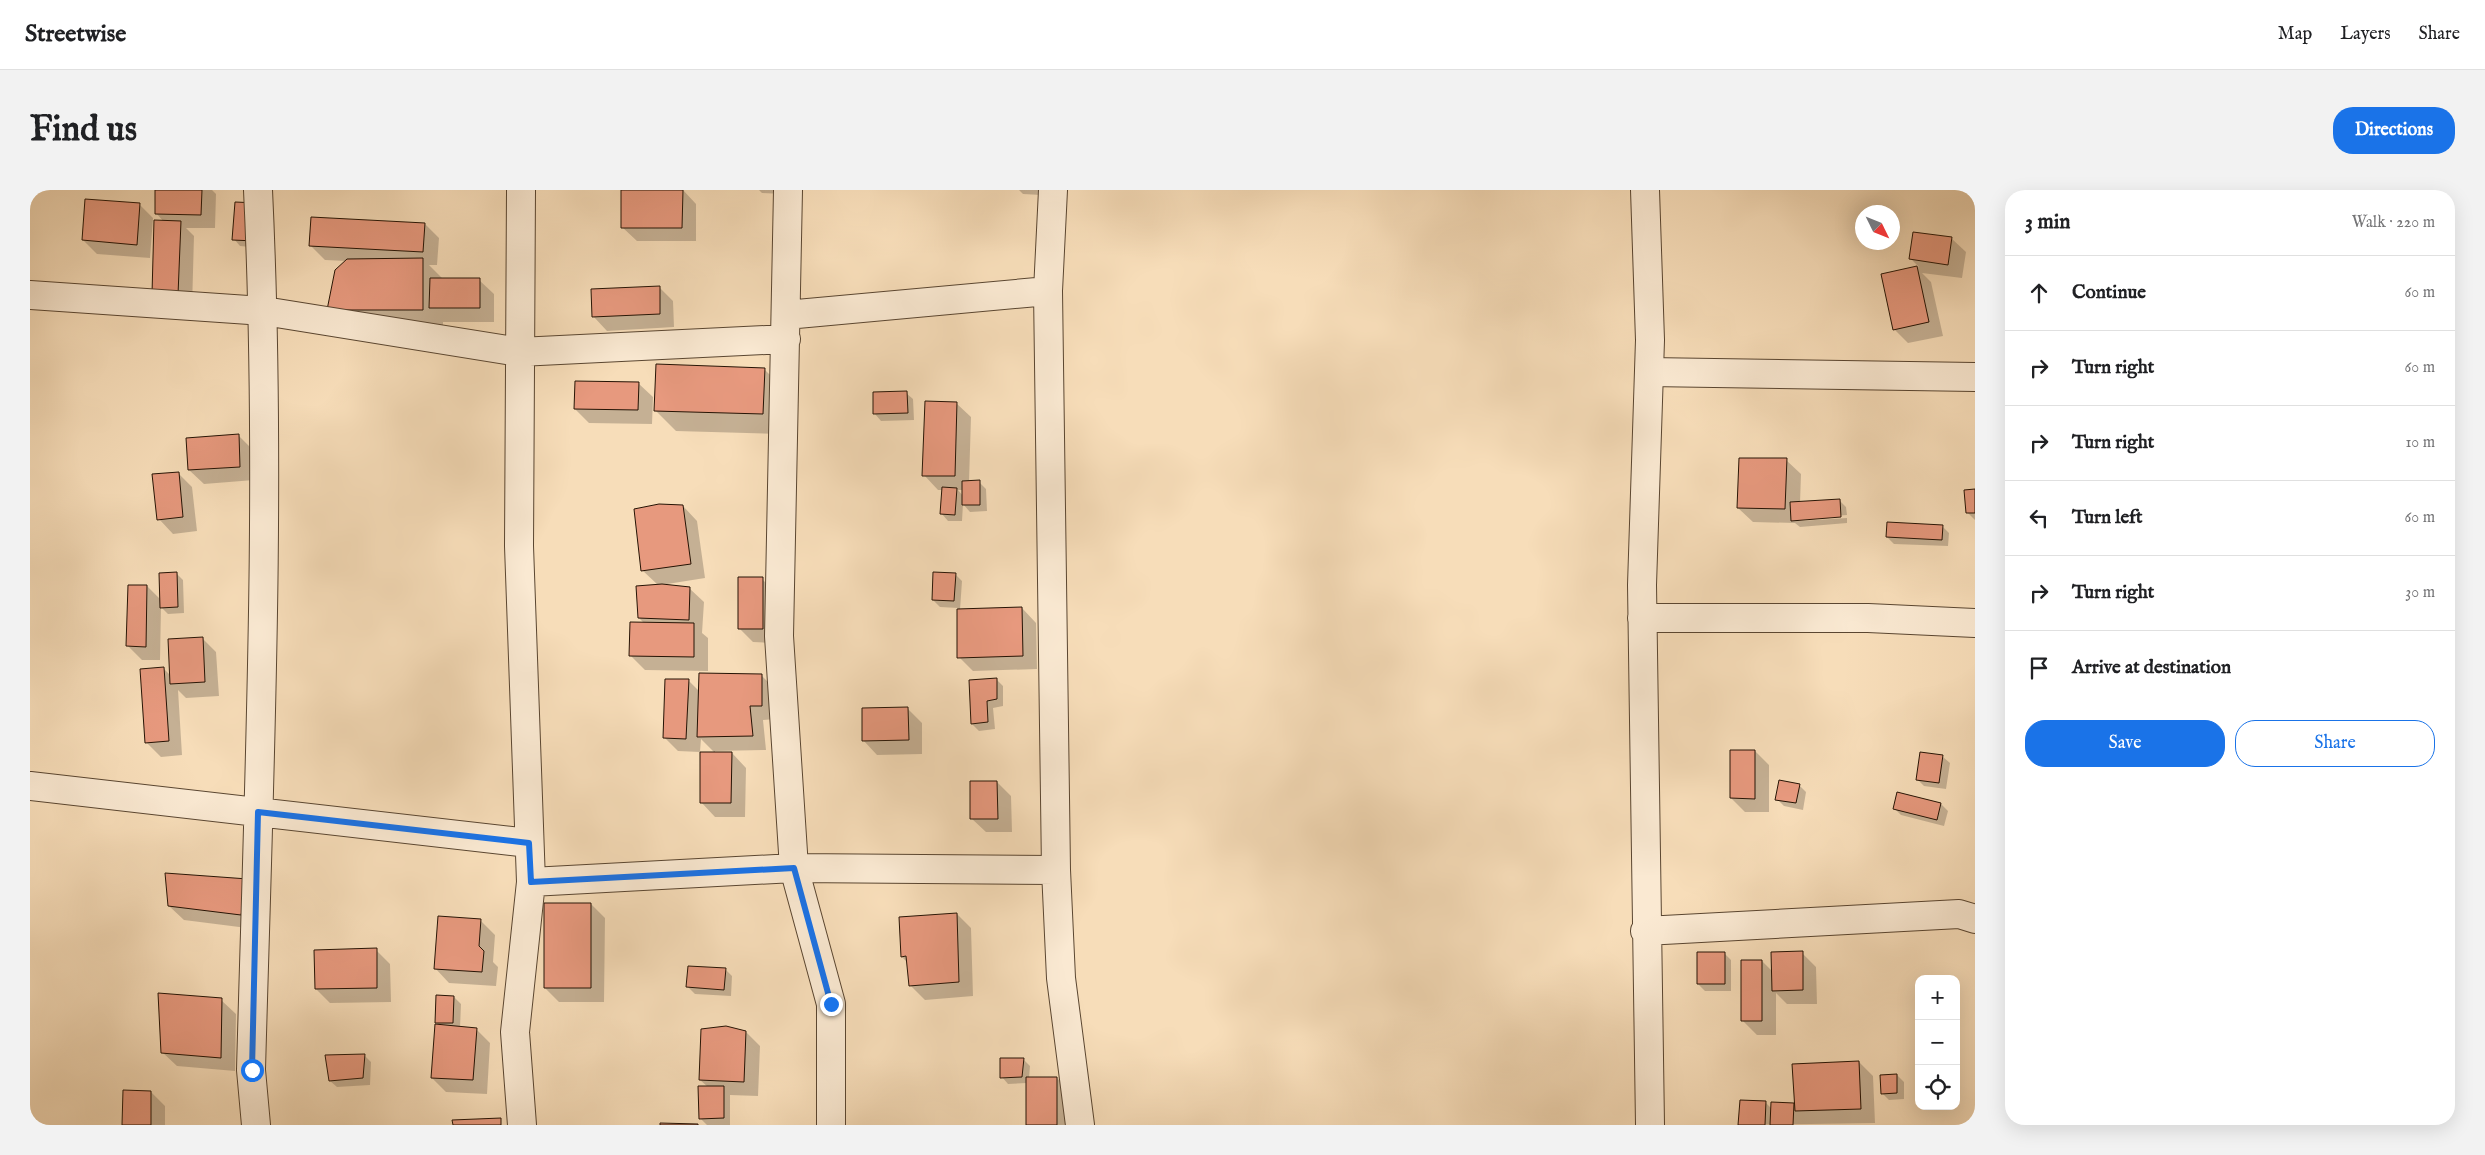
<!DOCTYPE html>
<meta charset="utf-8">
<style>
body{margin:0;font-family:"IM FELL English",serif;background:#f2f2f2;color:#202124}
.controls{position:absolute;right:15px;bottom:15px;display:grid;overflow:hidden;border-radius:10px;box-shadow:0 5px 20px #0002}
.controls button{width:45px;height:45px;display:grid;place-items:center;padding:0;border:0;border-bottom:1px solid #e0e0e0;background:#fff;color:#202124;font:25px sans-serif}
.compass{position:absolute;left:1825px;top:15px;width:45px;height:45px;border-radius:50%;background:#fff;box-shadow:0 5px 20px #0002;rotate:133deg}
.stop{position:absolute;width:15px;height:15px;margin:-11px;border:4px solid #1a73e8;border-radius:50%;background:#fff}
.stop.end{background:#1a73e8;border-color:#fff;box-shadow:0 1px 5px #0008}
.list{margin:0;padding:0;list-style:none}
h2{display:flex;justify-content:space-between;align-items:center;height:65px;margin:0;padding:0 20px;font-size:21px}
h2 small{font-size:16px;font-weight:400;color:#757577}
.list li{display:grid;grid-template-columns:32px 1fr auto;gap:15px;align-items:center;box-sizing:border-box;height:75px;padding:0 20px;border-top:1px solid #e0e0e0}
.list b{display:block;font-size:19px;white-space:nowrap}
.list em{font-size:16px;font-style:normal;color:#757577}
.actions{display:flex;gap:10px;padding:15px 20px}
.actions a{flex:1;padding:11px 0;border:1px solid #1a73e8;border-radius:20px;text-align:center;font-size:18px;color:#1a73e8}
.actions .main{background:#1a73e8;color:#fff}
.icon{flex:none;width:28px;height:28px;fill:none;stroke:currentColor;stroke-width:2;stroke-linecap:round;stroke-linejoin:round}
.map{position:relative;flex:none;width:1945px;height:935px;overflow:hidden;border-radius:20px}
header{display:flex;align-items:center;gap:30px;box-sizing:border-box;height:70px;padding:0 25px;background:#fff;border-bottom:1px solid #e0e0e0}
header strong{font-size:24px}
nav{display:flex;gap:28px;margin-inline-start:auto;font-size:18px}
.intro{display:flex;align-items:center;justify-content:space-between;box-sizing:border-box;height:120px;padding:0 30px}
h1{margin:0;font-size:35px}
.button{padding:12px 22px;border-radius:20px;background:#1a73e8;color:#fff;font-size:18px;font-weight:700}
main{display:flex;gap:30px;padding:0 30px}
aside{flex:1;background:#fff;border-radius:20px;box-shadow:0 5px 20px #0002}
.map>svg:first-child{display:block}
</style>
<header>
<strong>Streetwise</strong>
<nav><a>Map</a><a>Layers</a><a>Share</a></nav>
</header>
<div class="intro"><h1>Find us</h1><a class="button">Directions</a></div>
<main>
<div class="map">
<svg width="1945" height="935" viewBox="0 0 1945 935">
<rect width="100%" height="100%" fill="#f7ddb9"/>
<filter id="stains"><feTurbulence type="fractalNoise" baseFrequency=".004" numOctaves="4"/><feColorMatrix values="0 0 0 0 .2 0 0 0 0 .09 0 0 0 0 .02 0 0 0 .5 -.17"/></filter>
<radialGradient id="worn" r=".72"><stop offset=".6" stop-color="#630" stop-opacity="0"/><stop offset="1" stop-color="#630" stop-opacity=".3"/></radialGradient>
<path fill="#0003" fill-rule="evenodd" d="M 127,0 L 182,0 L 186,4 L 185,38 L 156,38 L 164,46 L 162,118 L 138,118 L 134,32 L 126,23 Z
M 593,0 L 653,0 L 666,14 L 666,51 L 607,51 L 592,37 Z
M 729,0 L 754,0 L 753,4 L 732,3 Z
M 989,0 L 1011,0 L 1011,5 L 993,4 Z
M 206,13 L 232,58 L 210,56 L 204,49 Z
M 109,14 L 123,28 L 120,68 L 67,64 L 53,50 Z
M 395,34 L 409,48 L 407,75 L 399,75 L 413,89 L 449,90 L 464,104 L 464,132 L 413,132 L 413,140 L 299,120 L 317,71 L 295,70 L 280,55 Z
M 1921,48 L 1936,62 L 1932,88 L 1892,83 L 1901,92 L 1913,146 L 1878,153 L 1864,139 L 1853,85 L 1889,77 L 1881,69 Z
M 629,97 L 643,111 L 644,137 L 577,141 L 563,126 Z
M 734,179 L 755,200 L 753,244 L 646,241 L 625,220 Z
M 608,193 L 623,207 L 622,234 L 559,233 L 545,219 Z
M 876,203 L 883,209 L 884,230 L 851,231 L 845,224 Z
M 926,213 L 941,227 L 939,292 L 949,292 L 956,299 L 957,321 L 940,322 L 933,314 L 932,331 L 918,331 L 912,324 L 913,300 L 908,300 L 894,285 ZM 928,300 L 933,300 L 933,306 Z
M 208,245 L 222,259 L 224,290 L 174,294 L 159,280 Z
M 1756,270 L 1771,284 L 1770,313 L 1809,310 L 1816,317 L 1817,325 L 1769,329 L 1769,331 L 1817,328 L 1817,333 L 1770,337 L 1765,333 L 1723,332 L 1708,318 Z
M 148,283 L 162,297 L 167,341 L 143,344 L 129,329 Z
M 1945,300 L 1945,330 L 1938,323 Z
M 653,316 L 667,331 L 675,388 L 631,395 L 659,398 L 674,412 L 672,443 L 678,448 L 678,481 L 615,480 L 601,466 L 615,434 L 609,428 L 628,395 L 612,380 Z
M 1912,336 L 1919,343 L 1918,356 L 1864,354 L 1857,347 Z
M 146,383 L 153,390 L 154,423 L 138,424 L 131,417 L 130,470 L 112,470 L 98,456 L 117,396 L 131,410 Z
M 925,384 L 932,391 L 930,420 L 992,418 L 1006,433 L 1007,479 L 943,481 L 929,467 L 928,418 L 910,417 L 903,410 Z
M 732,389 L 746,403 L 746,453 L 723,452 L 709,438 Z
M 172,448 L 186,462 L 189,506 L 156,508 L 148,500 L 152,565 L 131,567 L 116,552 L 133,478 L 141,486 Z
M 731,485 L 745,499 L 746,529 L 733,530 L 736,560 L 685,561 L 685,563 L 702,563 L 716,578 L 715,627 L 685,627 L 671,612 L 685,563 L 671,549 L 670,562 L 648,561 L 634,547 L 658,490 L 669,501 Z
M 966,489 L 973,496 L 973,516 L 963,518 L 965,539 L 949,541 L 942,534 Z
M 878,519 L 892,533 L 892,564 L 847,565 L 833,550 Z
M 1725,561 L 1739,575 L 1739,622 L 1715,622 L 1701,608 Z
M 1913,567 L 1920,573 L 1916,599 L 1894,596 L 1887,589 Z
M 967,592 L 981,606 L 982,642 L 956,642 L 941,628 Z
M 1769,595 L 1776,602 L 1773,620 L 1754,616 L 1747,609 Z
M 1911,614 L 1918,621 L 1914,636 L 1871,625 L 1864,618 Z
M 218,690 L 225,739 L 154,730 L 139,716 Z
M 561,714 L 575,728 L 574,812 L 529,812 L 515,798 Z
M 927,724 L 941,738 L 943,806 L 895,810 L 880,795 L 878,773 L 872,767 Z
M 451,731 L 465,745 L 463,772 L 468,777 L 466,796 L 419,793 L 405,778 Z
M 346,760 L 360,774 L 361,812 L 300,813 L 286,799 Z
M 1694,763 L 1701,770 L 1701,801 L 1675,801 L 1668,794 Z
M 1772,763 L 1786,777 L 1787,814 L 1757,814 L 1746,803 L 1746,845 L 1727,845 L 1713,831 L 1732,771 L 1743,782 Z
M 695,779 L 702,786 L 701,806 L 665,804 L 658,797 Z
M 424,807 L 431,814 L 430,838 L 446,839 L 460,853 L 457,904 L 416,902 L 402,888 L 410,836 L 406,832 Z
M 191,810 L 206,824 L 205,881 L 147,876 L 132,862 Z
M 716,842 L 730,856 L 728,906 L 700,905 L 700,935 L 677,935 L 670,928 L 678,897 L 670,890 Z
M 334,865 L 341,872 L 340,895 L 307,897 L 300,891 Z
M 993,869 L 1000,876 L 999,888 L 1027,888 L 1041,903 L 1041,935 L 997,935 L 997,893 L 978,894 L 972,887 Z
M 1829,872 L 1843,886 L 1845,933 L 1709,935 L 1736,913 L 1742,919 L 1742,914 L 1765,915 Z
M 1867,885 L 1874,892 L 1874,909 L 1859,910 L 1852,903 Z
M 121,902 L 135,916 L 135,935 L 94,935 Z"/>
<path fill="#e7997e" stroke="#251304" d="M 125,0 L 172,0 L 171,25 L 125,24 Z
M 591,0 L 653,0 L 652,38 L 591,38 Z
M 55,9 L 110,13 L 107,55 L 52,50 Z
M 205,12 L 228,13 L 226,51 L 202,50 Z
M 281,27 L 395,33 L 393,62 L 279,56 Z
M 124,30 L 151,31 L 148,105 L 122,104 Z
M 1883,42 L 1922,47 L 1918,75 L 1879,69 Z
M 393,68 L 393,120 L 297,120 L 305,80 L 317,69 Z
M 1887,76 L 1899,132 L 1863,140 L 1851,84 Z
M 400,88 L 450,88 L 450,118 L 399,118 Z
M 630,96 L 630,124 L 562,127 L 561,99 Z
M 626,174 L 735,178 L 733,224 L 624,221 Z
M 545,191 L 609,192 L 608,220 L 544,219 Z
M 877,201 L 878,223 L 843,224 L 843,202 Z
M 895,211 L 927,212 L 925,286 L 892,286 Z
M 209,244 L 210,277 L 158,280 L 156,248 Z
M 1709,268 L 1757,268 L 1755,319 L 1707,318 Z
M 149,282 L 153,327 L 127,330 L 122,284 Z
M 950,290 L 950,315 L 932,315 L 932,291 Z
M 912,297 L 927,298 L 925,325 L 910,324 Z
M 1945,299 L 1945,323 L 1936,323 L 1934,300 Z
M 1810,309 L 1811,327 L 1761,331 L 1760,312 Z
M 629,314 L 653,315 L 661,374 L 611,381 L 604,319 Z
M 1857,332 L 1913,335 L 1912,350 L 1856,347 Z
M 147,382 L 148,417 L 130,418 L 129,383 Z
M 903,382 L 926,383 L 924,411 L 902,410 Z
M 708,387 L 733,387 L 733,439 L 708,439 Z
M 632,394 L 660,397 L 659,430 L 608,428 L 606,396 Z
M 98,395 L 117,395 L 116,457 L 96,456 Z
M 992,417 L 993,466 L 927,468 L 927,419 Z
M 600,432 L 664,433 L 664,467 L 599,466 Z
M 173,447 L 175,492 L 140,494 L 138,449 Z
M 134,477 L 139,551 L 115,553 L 110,479 Z
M 669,483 L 732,484 L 732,516 L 720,516 L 723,546 L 667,547 Z
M 967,488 L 967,509 L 957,511 L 958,532 L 941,534 L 939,490 Z
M 635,489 L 659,489 L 656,549 L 633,548 Z
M 878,517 L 879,550 L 832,551 L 832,518 Z
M 1700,560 L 1725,560 L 1725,609 L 1700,608 Z
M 670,562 L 702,562 L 701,613 L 670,613 Z
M 1890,562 L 1913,565 L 1909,593 L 1886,590 Z
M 1749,590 L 1770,594 L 1766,613 L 1745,610 Z
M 940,591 L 967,591 L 968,629 L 940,629 Z
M 1867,602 L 1911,613 L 1907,630 L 1863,619 Z
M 135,683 L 218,689 L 211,725 L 138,716 Z
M 514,713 L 561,713 L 561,798 L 514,798 Z
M 927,723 L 929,792 L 879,796 L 876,766 L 871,767 L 869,727 Z
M 408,726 L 451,729 L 449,756 L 454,761 L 452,782 L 404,779 Z
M 347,758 L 347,798 L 285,799 L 284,760 Z
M 1773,761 L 1773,800 L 1742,801 L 1741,762 Z
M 1667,762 L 1695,762 L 1695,794 L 1667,794 Z
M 1711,770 L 1732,770 L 1732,831 L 1711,831 Z
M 658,776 L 696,778 L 694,800 L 656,797 Z
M 128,803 L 192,808 L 191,868 L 131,863 Z
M 406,805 L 424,806 L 423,833 L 405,833 Z
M 405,834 L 447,838 L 443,890 L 401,888 Z
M 696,836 L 716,841 L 714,892 L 669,890 L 671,839 Z
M 335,864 L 333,888 L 299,891 L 295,865 Z
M 970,868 L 994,868 L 992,887 L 970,888 Z
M 1829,871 L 1831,919 L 1765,921 L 1762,874 Z
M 1867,884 L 1867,903 L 1851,904 L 1850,885 Z
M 996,887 L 1027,887 L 1027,935 L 996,935 Z
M 668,896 L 694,896 L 694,928 L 669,929 Z
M 93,900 L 121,901 L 121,935 L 92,935 Z
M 1710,910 L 1736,911 L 1735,935 L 1708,935 Z
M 1741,912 L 1764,913 L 1763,935 L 1740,935 Z
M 471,928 L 471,935 L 423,935 L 422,930 Z
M 630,933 L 668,934 L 668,935 L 630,935 Z"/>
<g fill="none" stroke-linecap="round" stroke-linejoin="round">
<defs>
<path id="minor" d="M 491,0 L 489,356 L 501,692 L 485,842 L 492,935
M 758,0 L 749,446 L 764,678 L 801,814 L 801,935
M 1023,0 L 1018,101 L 1026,680 L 1031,788 L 1050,935
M 1615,0 L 1620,150 L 1612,395 L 1620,935
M 0,105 L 234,121 L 489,162 L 756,149
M 756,125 L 1018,101
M 1619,182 L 1945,187
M 1612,428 L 1838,428 L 1945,433
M 0,596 L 499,653
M 501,692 L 764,678 L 1026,680
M 1615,741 L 1929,724 L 1945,729
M 226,935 L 221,880 C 229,587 242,293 228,0"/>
</defs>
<use href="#minor" stroke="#5a4631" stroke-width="30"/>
<use href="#minor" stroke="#fae9d2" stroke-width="28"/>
</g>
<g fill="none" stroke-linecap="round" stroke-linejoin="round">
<path stroke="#1a73e8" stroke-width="6" d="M 222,880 L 228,622 L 499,653 L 501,692 L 764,678 L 801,814"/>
</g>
<rect width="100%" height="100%" filter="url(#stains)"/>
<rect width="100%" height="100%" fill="url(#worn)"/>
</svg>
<div class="controls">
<button>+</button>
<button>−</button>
<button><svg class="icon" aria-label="locate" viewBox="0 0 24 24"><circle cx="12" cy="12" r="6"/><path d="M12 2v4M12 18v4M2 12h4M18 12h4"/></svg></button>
</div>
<svg class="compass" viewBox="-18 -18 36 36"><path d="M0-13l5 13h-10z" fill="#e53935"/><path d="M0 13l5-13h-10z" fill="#757577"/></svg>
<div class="stop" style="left:222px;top:880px"></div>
<div class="stop end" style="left:801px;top:814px"></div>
</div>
<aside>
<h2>3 min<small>Walk · 220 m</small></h2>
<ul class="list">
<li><svg class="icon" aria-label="ahead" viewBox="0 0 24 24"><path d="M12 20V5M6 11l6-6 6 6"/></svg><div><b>Continue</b></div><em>60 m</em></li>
<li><svg class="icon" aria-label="right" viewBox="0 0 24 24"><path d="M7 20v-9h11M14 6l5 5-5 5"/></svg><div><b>Turn right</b></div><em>60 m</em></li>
<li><svg class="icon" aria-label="right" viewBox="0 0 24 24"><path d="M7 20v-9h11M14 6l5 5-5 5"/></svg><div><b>Turn right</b></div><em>10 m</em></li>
<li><svg class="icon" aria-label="left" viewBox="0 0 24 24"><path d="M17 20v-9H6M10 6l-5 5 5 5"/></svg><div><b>Turn left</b></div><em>60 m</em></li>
<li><svg class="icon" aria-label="right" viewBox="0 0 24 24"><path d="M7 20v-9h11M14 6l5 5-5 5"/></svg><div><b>Turn right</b></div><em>30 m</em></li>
<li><svg class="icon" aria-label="arrive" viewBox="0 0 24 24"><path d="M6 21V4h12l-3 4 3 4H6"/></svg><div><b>Arrive at destination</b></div></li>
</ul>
<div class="actions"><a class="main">Save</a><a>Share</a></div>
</aside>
</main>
